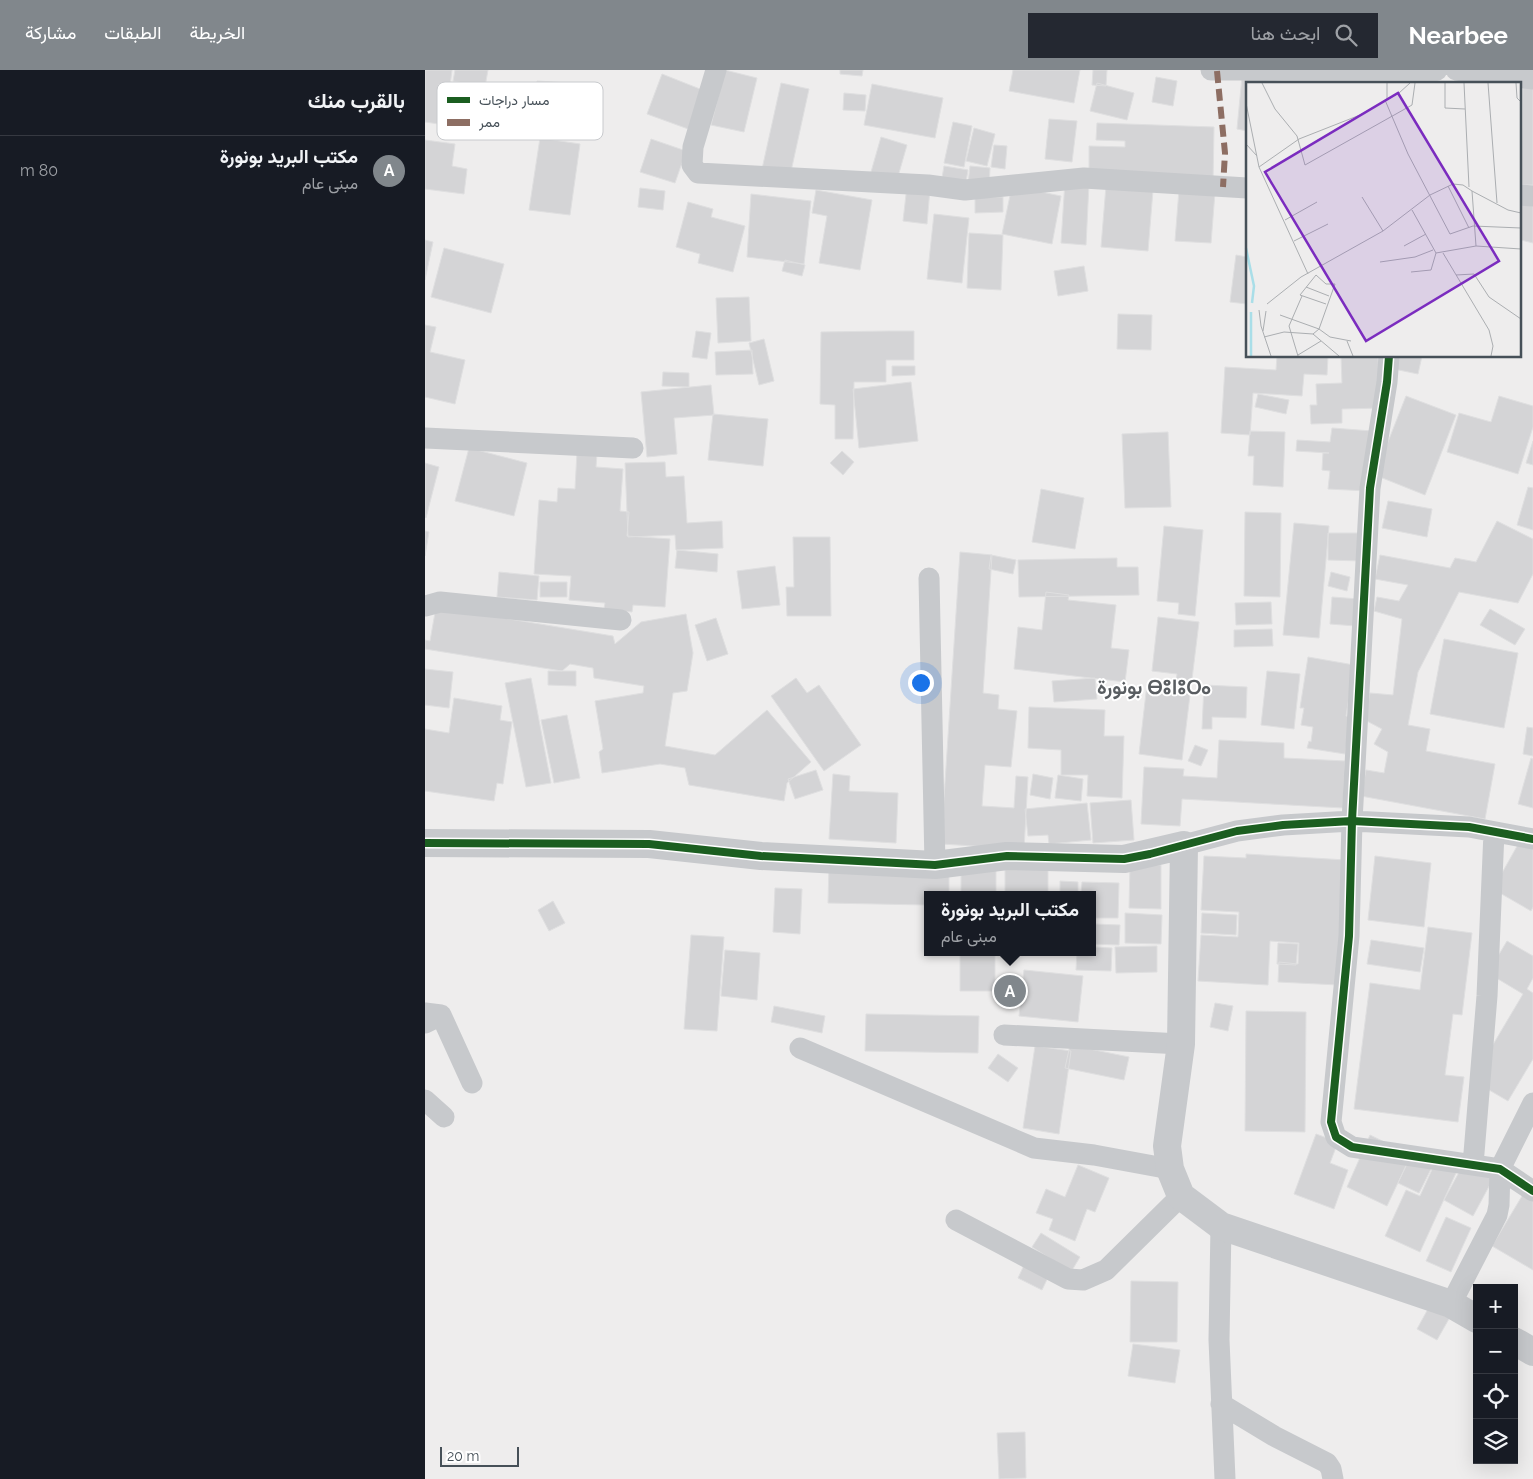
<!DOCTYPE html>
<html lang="ar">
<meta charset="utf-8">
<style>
body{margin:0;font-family:Raleway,Vazirmatn,"Noto Sans Tifinagh",sans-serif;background:#242831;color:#f1f3f6;direction:rtl}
.controls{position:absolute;right:15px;bottom:15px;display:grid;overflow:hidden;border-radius:0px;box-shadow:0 5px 20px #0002}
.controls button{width:45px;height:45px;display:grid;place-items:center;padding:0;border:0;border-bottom:1px solid #363941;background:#171b24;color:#f1f3f6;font:25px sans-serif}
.scale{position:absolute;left:15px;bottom:12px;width:79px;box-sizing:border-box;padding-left:5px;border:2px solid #465058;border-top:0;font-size:14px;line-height:18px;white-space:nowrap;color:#465058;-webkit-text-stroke:4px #fff;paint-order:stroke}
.you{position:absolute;left:495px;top:612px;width:18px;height:18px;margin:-12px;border:4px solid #fff;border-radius:50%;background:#1a73e8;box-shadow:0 0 0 8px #1a73e833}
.badge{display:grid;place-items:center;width:32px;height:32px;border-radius:50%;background:#81878c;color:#fff;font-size:16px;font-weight:700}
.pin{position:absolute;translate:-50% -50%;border:2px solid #fff;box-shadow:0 1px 5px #0006}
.popup{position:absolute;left:499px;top:821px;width:172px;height:65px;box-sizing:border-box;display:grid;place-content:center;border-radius:0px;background:#171b24;filter:drop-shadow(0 1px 4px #0005);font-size:16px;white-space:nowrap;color:#9ea1a6}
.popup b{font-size:19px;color:#f1f3f6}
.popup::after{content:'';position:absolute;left:50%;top:100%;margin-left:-10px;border:10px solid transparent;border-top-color:#171b24}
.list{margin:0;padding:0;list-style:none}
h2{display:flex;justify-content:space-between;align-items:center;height:65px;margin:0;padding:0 20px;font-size:21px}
h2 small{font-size:16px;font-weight:400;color:#9ea1a6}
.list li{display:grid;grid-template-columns:32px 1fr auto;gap:15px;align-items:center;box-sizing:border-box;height:70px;padding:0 20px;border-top:1px solid #363941}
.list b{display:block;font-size:19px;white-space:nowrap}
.list p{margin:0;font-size:16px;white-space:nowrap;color:#9ea1a6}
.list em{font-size:16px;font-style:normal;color:#9ea1a6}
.icon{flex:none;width:28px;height:28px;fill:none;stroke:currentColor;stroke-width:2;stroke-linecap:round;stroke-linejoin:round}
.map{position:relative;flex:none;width:1108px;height:1409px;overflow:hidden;direction:ltr}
header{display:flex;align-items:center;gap:30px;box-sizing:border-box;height:70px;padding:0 25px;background:#81878c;color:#fff}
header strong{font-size:24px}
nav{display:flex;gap:28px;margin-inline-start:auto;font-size:18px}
.search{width:350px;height:45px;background:#242831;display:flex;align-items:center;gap:12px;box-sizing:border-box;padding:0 18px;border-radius:0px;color:#9ea1a6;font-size:19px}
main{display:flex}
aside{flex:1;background:#171b24}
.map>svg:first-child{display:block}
</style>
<header>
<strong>Nearbee</strong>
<div class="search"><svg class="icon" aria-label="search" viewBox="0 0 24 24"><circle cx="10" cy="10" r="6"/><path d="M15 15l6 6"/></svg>ابحث هنا</div>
<nav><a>الخريطة</a><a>الطبقات</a><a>مشاركة</a></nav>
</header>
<main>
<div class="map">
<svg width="1108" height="1409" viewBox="0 0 1108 1409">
<rect width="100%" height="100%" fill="#eeeded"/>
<path fill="#d4d4d6" stroke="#dfdfe0" d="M 0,0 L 27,0 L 20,55 L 0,52 Z
M 30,0 L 63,0 L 60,17 L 28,11 Z
M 300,0 L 332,8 L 319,62 L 286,55 Z
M 415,0 L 438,0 L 437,6 L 415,4 Z
M 588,0 L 655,0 L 649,33 L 584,21 Z
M 668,0 L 682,0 L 681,16 L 667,15 Z
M 237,4 L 280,21 L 266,60 L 222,44 Z
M 731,7 L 752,11 L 748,36 L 727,32 Z
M 817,7 L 879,14 L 822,14 L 822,61 L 812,59 Z
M 112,11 L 158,14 L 157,43 L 111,40 Z
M 356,13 L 384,19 L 365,106 L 337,99 Z
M 672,13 L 709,23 L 702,50 L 665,41 Z
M 1098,13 L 1108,13 L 1108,115 L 1096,115 Z
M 447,14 L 518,28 L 510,68 L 439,55 Z
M 419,23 L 441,25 L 440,41 L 418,40 Z
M 29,26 L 64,32 L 60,53 L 25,46 Z
M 624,49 L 652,51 L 647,92 L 620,89 Z
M 528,52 L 547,56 L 539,97 L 519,93 Z
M 672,53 L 789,57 L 788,111 L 664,106 L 664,76 L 700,77 L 700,71 L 671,70 Z
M 549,58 L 570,64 L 562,96 L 541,91 Z
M 456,67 L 482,75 L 472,110 L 446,102 Z
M 115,68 L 155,74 L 145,145 L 104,140 Z
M 226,69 L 261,81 L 250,113 L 215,102 Z
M 0,70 L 30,74 L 27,96 L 42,99 L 39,124 L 0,119 Z
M 569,75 L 582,76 L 580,99 L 566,97 Z
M 519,96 L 543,100 L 540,118 L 516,114 Z
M 545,96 L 565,98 L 564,116 L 543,114 Z
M 640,111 L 664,113 L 661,175 L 636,173 Z
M 482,116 L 505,119 L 502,154 L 478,151 Z
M 587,116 L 636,126 L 627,174 L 577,164 Z
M 681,116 L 728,120 L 723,181 L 676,177 Z
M 215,118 L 240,121 L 238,140 L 213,137 Z
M 391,120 L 447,130 L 435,200 L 394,193 L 402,146 L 387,143 Z
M 754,120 L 790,122 L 786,173 L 750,171 Z
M 326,124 L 386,131 L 379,194 L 322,187 Z
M 550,127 L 578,127 L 578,142 L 550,143 Z
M 263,132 L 288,139 L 286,147 L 320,156 L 308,202 L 273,193 L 275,184 L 251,177 Z
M 1094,133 L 1108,136 L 1108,173 L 1096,170 L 1094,178 Z
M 509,144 L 544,148 L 537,213 L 502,209 Z
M 544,163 L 578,165 L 576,220 L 542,218 Z
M 0,170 L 8,172 L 0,210 Z
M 19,178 L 79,194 L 66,243 L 6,227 Z
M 811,185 L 822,187 L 822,234 L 805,232 Z
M 360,190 L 380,195 L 377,206 L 357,201 Z
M 659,196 L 663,221 L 633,226 L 629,201 Z
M 324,227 L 326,271 L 293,273 L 291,228 Z
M 693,244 L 727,245 L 726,280 L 692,279 Z
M 0,255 L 11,257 L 5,282 L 40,290 L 30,334 L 0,327 Z
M 271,261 L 286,263 L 282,289 L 267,287 Z
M 465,261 L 489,261 L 489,290 L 461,290 L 461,312 L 429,312 L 428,369 L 410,369 L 410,335 L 395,334 L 396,262 Z
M 339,269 L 349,311 L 334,315 L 324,273 Z
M 327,280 L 328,304 L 291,305 L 290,282 Z
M 852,286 L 903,286 L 902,305 L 879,304 L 877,326 L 828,323 L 825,365 L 796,363 L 800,297 L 851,300 Z
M 916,286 L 953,286 L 955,338 L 917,339 L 917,353 L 886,354 L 885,335 L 892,335 L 891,314 L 917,313 Z
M 972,286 L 997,286 L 993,304 L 969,299 Z
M 467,296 L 490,296 L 490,305 L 467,306 Z
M 238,302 L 264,303 L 264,317 L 237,316 Z
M 486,312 L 493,371 L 434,378 L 428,319 Z
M 286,315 L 289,345 L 249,348 L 252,384 L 222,387 L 216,322 Z
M 833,324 L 864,330 L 861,344 L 830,337 Z
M 981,326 L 1031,345 L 1000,425 L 950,405 Z
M 1074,326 L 1108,336 L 1108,357 L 1093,404 L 1022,382 L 1034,343 L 1066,352 Z
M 288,344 L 343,349 L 338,396 L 283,390 Z
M 907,358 L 947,361 L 943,421 L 903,419 L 905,401 L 897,400 L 898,383 L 904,383 L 871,381 L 872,370 L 905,372 Z
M 825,361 L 860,362 L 858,417 L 828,415 L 829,386 L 823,386 Z
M 743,362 L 746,437 L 700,438 L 697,364 Z
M 1108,371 L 1108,395 L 1101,393 Z
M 44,378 L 102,393 L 89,446 L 30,431 Z
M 417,381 L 429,392 L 418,405 L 405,393 Z
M 152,382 L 172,383 L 171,397 L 198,399 L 195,441 L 204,442 L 202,466 L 245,469 L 240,537 L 208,535 L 207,542 L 179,539 L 180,533 L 144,530 L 146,506 L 109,504 L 114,430 L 132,432 L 133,418 L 150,419 Z
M 240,392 L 241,407 L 259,406 L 262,453 L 297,451 L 298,478 L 251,480 L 250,465 L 203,467 L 200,393 Z
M 0,393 L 14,397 L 1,448 L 0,447 Z
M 1103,417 L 1108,418 L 1108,460 L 1092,455 Z
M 616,419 L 659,428 L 650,479 L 607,472 Z
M 963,431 L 1007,439 L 1002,467 L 957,458 Z
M 820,442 L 856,443 L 855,527 L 819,526 Z
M 1072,451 L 1108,469 L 1108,504 L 1093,533 L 1034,522 L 993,602 L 983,655 L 1005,659 L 1001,681 L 1070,694 L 1060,749 L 936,726 L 941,700 L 959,703 L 963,682 L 949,674 L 957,659 L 940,650 L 945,623 L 968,625 L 977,549 L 949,541 L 952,527 L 974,531 L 983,515 L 950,509 L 955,485 L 1025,498 L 1030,488 L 1051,492 Z
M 869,453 L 904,456 L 894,568 L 858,565 Z
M 739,456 L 778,460 L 770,546 L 753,544 L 754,533 L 732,531 Z
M 0,461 L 4,462 L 0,486 Z
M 903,463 L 937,463 L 937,491 L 903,490 Z
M 368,467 L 405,467 L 406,546 L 362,546 L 361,517 L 369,517 Z
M 252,480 L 293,484 L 292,502 L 250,498 Z
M 535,482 L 567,485 L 558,623 L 574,625 L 573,639 L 592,641 L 586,697 L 560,695 L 557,736 L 589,738 L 591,706 L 603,707 L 599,779 L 516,774 Z
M 566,485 L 591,490 L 588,504 L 564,499 Z
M 692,488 L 692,497 L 713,497 L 714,525 L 594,527 L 593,490 Z
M 350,496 L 355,535 L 317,539 L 312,501 Z
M 74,502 L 114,506 L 112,530 L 72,527 Z
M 906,502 L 925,507 L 922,521 L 903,516 Z
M 115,512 L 142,512 L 142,527 L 115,527 Z
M 621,522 L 644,525 L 643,530 L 691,535 L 686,578 L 704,580 L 700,612 L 589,599 L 593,557 L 617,560 Z
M 907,527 L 934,529 L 931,556 L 905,554 Z
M 846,532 L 847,554 L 811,555 L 810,533 Z
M 11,537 L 188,566 L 190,574 L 216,552 L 261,544 L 268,583 L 262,621 L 248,623 L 240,676 L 290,685 L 342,640 L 386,692 L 362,713 L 359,731 L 264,715 L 260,698 L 235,694 L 177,703 L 174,682 L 178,679 L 170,631 L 218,623 L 219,616 L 169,608 L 168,598 L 145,594 L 137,601 L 0,579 L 0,570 L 5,571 Z
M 1065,539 L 1100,559 L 1090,575 L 1055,555 Z
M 733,547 L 774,552 L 757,690 L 714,684 L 722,614 L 750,618 L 752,604 L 727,601 Z
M 291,548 L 303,584 L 282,591 L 270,555 Z
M 847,559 L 848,576 L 809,577 L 809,560 Z
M 1019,569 L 1093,583 L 1079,658 L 1005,644 Z
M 883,587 L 929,595 L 921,646 L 926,647 L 920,684 L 882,678 L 884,671 L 886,672 L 888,657 L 876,655 L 879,638 L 875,638 Z
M 0,599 L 28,602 L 24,638 L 0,635 Z
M 123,601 L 151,601 L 151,616 L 123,615 Z
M 842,601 L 875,604 L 869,659 L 836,655 Z
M 106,608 L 126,713 L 101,717 L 80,613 Z
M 371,608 L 382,623 L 394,615 L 436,675 L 399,701 L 346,626 Z
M 670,608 L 672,629 L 629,632 L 627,611 Z
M 779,615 L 822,617 L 821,648 L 787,647 L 787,659 L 777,659 Z
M 29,628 L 77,636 L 75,650 L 87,652 L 78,714 L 72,713 L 69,731 L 0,721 L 0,659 L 24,663 Z
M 604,637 L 680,640 L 679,666 L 699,666 L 697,728 L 662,726 L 663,705 L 636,705 L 636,680 L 603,678 Z
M 142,645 L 155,708 L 129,713 L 116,650 Z
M 1102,657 L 1108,658 L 1108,686 L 1098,684 Z
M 794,670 L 859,673 L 859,688 L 920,691 L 918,738 L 757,729 L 755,756 L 716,754 L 719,697 L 759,699 L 758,706 L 792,708 Z
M 770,675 L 783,680 L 776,696 L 763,691 Z
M 1106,688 L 1108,689 L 1108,738 L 1093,734 Z
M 391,700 L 398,720 L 370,729 L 363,709 Z
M 408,704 L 425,706 L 424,721 L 473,723 L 471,773 L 404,769 Z
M 608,704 L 628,708 L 625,729 L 605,725 Z
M 633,705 L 658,709 L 656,731 L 630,728 Z
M 706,730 L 709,770 L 668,773 L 665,733 Z
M 662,733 L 666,770 L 624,774 L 623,765 L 603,766 L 600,739 Z
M 1100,762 L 1108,766 L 1108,837 L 1106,841 L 1068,819 Z
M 821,784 L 921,790 L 914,915 L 853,912 L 854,892 L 873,894 L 874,873 L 845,871 L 843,915 L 773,911 L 776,865 L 813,867 L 814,842 L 776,840 L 779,786 L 821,788 Z
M 950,786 L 1006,793 L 999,857 L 943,850 Z
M 580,795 L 623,795 L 623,825 L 580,824 Z
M 705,795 L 736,795 L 736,839 L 704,838 Z
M 404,796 L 524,798 L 524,825 L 502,825 L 502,835 L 403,833 Z
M 536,797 L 571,798 L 571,825 L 536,825 Z
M 635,811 L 653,812 L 653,825 L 635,825 Z
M 657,812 L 694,813 L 693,848 L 668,848 L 668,825 L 656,825 Z
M 350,818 L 377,819 L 375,864 L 348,862 Z
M 128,831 L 140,853 L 124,861 L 113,840 Z
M 700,843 L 737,845 L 736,874 L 700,873 Z
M 777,843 L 812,845 L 811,865 L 776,863 Z
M 668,854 L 695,855 L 694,875 L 668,874 Z
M 1003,857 L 1047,863 L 1037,945 L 1028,944 L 1020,1005 L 1039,1007 L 1033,1052 L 929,1039 L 945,913 L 995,920 Z
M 266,865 L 299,867 L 292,961 L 259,959 Z
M 946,870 L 999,878 L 995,902 L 942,894 Z
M 1082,871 L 1108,886 L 1108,908 L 1102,919 L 1108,923 L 1108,989 L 1083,1031 L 1047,1010 L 1098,924 L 1063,903 Z
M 853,873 L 873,874 L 871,895 L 852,894 Z
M 732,876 L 732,902 L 691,903 L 690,877 Z
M 668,877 L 687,878 L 686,901 L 651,900 L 652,882 L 668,882 Z
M 300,880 L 335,883 L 332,930 L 296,926 Z
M 535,882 L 570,882 L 570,921 L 535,921 Z
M 599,900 L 658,906 L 653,952 L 594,946 Z
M 790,933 L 808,936 L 803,961 L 785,957 Z
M 349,936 L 400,946 L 397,963 L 346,952 Z
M 821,941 L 881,942 L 880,1062 L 820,1061 Z
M 441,944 L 554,946 L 553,983 L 440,981 Z
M 645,975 L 704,987 L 699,1010 L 640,998 Z
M 610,976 L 646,981 L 634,1064 L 598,1058 Z
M 573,984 L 593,998 L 583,1012 L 563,998 Z
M 891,1064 L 913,1072 L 905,1093 L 923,1100 L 909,1139 L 869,1124 Z
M 945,1065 L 986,1085 L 962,1136 L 922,1117 Z
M 989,1079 L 1011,1089 L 994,1123 L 973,1113 Z
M 1015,1082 L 1036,1092 L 995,1182 L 960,1166 L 981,1120 L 995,1126 Z
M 1039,1093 L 1068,1109 L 1048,1146 L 1019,1130 Z
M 653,1095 L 684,1108 L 670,1142 L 662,1139 L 650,1171 L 624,1160 L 628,1149 L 611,1143 L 621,1119 L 640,1127 Z
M 1103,1116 L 1108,1119 L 1108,1200 L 1067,1176 Z
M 1021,1147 L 1046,1158 L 1026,1202 L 1001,1191 Z
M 616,1163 L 655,1187 L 646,1202 L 607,1177 Z
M 601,1191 L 625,1203 L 617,1220 L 593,1208 Z
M 706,1211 L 753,1212 L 752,1272 L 705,1272 Z
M 1009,1228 L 1029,1240 L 1012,1270 L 992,1259 Z
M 708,1274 L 755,1280 L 750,1313 L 703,1306 Z
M 600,1362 L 601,1408 L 574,1409 L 572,1363 Z"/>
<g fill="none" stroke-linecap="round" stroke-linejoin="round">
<path stroke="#c7c9cc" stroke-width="21" d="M 291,0 L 268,77 L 267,95 L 273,103 L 503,115 L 540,120 L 659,108 L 822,118
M 786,0 L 1012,0
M 1031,0 L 1108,9
M 1094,125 L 1108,126
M 964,286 L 962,312 L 945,418 L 927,751 L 924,866 L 906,1052 L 911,1067 L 927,1077 L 1075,1099 L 1108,1121
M 0,368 L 208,378
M 504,508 L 510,795
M 0,536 L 15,532 L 196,550
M 759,775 L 812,761 L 858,755 L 927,751 L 1044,757 L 1108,769
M 0,943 L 16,945 L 0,953
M 16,945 L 47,1013
M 579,965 L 756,974
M 375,978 L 609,1078 L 669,1085 L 745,1099
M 0,1030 L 19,1047
M 1048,1095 L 1062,926 L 1069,762
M 531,1150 L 643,1209 L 658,1210 L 681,1200 L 756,1126
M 796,1156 L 794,1270 L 800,1409
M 1026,1234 L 1072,1145 L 1074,1135 L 1075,1099 L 1108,1033
M 796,1334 L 849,1366 L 902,1393 L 906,1399 L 908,1409"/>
<path stroke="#c7c9cc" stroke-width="28" d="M 0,773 L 224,774 L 336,786 L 510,795 L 582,786 L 699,789 L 759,775 L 756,974 L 742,1076 L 745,1099 L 756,1126 L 796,1156 L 1026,1234 L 1052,1249
M 1089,1271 L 1108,1282"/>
<path stroke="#8d6e63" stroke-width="6" stroke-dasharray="12 6" stroke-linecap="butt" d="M 792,1 L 800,83 L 798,117"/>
<defs>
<path id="cycleway" d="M 964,286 L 962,312 L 945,418 L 927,751 L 924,866 L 906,1052 L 911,1067 L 927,1077 L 1075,1099 L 1108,1121
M 0,773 L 224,774 L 336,786 L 510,795 L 582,786 L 699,789 L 725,784 L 812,761 L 858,755 L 927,751 L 1044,757 L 1108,769"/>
</defs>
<use href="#cycleway" stroke="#fff" stroke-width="11"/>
<use href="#cycleway" stroke="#1b5e20" stroke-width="8"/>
</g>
<g text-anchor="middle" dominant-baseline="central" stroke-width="4" stroke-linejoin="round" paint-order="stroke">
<g font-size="20" font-weight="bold" fill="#595d61" stroke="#fff">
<text x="729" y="617">بونورة ⴱⵓⵏⵓⵔⴰ</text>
</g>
</g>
<g transform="translate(821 12)">
<rect width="275" height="275" fill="#eeeded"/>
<path fill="none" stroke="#a9dee8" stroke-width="2.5" d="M 0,166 L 8,204 L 6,221M 5,230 L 5,274"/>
<path fill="none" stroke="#abaeb1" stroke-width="1" d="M 16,1 L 29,27 L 51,54 L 59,83 L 166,23 L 169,1M 141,1 L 141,17M 199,1 L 199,26 L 219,27M 218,1 L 223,105M 242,1 L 251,121M 270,1 L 271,16 L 275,20M 139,18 L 162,72 L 204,152 L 227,144 L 275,146M 0,21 L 13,85 L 62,192M 0,62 L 11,74M 13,85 L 53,57 L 114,33 L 153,11 L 164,1M 202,104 L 223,146M 226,109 L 262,128 L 275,131M 116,115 L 137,149M 166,128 L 190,171 L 230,164 L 275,167M 39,138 L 71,120M 48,159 L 82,142M 158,164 L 180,152M 197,171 L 243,248 L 247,264 L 245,274M 134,180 L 169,175 L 187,168M 165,190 L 185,188 L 190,171M 210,193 L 228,192 L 243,215 L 275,237M 60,205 L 83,214M 21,222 L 55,195 L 137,149 L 184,113 L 207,102 L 217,103 L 226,109 L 230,164M 13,228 L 15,244 L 25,274M 34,233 L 73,247 L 84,255 L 105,259M 17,249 L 20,229M 67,252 L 93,274M 18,255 L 38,250 L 67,252 L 73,247 L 89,202 L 80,202 L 70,193 L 54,213 L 80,222M 101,259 L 107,274M 52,273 L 75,259M 52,274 L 43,244 L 56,214"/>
<path fill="#7b2cbf" fill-opacity="0.15" stroke="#7b2cbf" stroke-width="2.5" d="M 152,11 L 253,179 L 120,259 L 19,90 Z"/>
<rect width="275" height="275" fill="none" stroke="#465058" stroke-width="2.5"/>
</g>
<rect x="12" y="12" width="166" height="58" rx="8" fill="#fff" stroke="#c8cacd" stroke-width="1"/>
<rect x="22" y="27" width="23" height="6" fill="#1b5e20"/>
<rect x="22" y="49" width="23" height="7" fill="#8d6e63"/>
<g font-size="14" fill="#465058">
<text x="54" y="35">مسار دراجات</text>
<text x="54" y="57">ممر</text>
</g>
</svg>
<div class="controls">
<button>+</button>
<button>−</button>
<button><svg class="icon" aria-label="locate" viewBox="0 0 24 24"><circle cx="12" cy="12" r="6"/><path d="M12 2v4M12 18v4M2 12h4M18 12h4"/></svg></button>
<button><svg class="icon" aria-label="layers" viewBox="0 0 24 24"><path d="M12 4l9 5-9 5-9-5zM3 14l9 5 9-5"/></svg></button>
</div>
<div class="scale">20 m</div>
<div class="you"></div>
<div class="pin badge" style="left:585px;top:921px">A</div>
<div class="popup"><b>مكتب البريد بونورة</b>مبنى عام</div>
</div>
<aside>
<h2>بالقرب منك<small></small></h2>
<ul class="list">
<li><span class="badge">A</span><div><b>مكتب البريد بونورة</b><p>مبنى عام</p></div><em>80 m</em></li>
</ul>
</aside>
</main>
